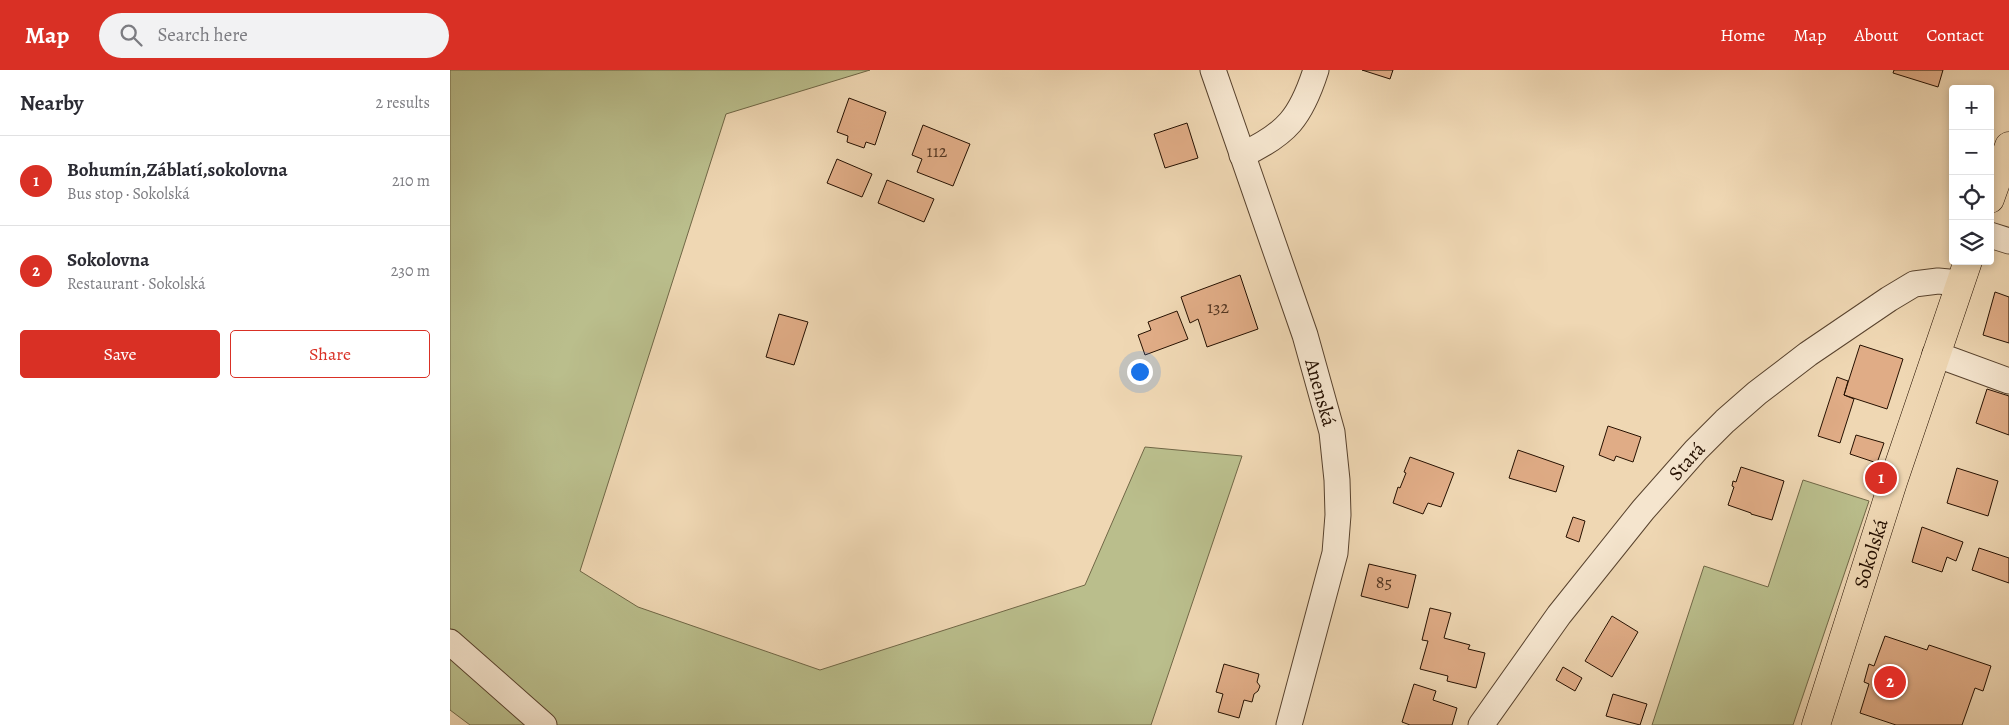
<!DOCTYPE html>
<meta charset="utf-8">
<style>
body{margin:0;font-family:Alegreya,serif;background:#f2f2f3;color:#2b2b33}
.controls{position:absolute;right:15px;top:15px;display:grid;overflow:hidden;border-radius:5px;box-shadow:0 2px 8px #0003}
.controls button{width:45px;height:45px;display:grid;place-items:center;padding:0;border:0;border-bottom:1px solid #e1e1e2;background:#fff;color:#2b2b33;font:25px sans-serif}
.you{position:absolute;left:689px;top:301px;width:18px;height:18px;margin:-12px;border:4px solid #fff;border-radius:50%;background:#1a73e8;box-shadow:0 0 0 8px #1a73e833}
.badge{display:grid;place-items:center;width:32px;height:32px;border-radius:50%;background:#d93025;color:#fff;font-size:16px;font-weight:700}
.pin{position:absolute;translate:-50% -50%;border:2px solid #fff;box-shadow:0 1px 5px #0006}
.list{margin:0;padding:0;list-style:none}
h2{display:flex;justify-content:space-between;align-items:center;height:65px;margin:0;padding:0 20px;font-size:21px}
h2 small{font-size:16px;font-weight:400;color:#7c7c81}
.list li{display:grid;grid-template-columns:32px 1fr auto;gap:15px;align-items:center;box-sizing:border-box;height:90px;padding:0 20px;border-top:1px solid #e1e1e2}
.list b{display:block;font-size:19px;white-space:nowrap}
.list p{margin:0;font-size:16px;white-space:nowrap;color:#7c7c81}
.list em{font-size:16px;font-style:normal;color:#7c7c81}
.actions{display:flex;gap:10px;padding:15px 20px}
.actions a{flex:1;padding:11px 0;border:1px solid #d93025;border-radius:5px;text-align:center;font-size:18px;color:#d93025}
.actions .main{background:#d93025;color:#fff}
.icon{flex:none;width:28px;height:28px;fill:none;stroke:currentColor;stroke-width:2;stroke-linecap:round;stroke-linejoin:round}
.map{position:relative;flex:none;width:1559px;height:655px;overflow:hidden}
header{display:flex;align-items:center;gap:30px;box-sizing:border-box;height:70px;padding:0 25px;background:#d93025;color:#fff}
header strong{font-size:24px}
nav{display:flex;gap:28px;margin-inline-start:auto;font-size:18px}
.search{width:350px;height:45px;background:#f2f2f3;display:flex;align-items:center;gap:12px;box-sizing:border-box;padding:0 18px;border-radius:28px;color:#7c7c81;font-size:19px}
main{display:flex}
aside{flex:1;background:#fff}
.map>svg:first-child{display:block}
</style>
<header>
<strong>Map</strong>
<div class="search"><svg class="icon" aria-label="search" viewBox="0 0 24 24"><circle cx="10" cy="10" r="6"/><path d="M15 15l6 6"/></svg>Search here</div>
<nav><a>Home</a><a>Map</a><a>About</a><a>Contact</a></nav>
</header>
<main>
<aside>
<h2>Nearby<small>2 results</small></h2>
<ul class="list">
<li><span class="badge">1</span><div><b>Bohumín,Záblatí,sokolovna</b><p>Bus stop · Sokolská</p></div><em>210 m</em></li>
<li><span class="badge">2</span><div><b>Sokolovna</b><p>Restaurant · Sokolská</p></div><em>230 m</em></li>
</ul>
<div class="actions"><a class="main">Save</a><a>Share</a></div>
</aside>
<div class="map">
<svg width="1559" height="655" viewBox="0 0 1559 655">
<rect width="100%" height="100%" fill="#efd7b3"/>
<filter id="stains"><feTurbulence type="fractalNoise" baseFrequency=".004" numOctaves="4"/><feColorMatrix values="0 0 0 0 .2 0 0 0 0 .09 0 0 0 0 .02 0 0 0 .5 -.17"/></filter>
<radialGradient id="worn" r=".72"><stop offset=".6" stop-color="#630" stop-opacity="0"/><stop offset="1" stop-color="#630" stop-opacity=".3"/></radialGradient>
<path fill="#babe8c" stroke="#706746" d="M 0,0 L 420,0 L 276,44 L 130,501 L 188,537 L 370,600 L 635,515 L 695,377 L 792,386 L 701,655 L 20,655 L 0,640 Z
M 1353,410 L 1419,431 L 1343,655 L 1202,655 L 1254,496 L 1318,517 Z"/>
<path fill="#e0ac86" stroke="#251000" d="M 912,0 L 943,0 L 940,9 Z
M 1444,0 L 1493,0 L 1488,17 L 1443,3 Z
M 399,28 L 436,42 L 425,75 L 416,72 L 414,78 L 397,72 L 398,66 L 387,62 Z
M 737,53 L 748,88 L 715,98 L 704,64 Z
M 473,55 L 520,74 L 503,116 L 467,102 L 472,89 L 462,85 Z
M 387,89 L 422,104 L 412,127 L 377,113 Z
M 437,110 L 484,129 L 474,152 L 428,133 Z
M 790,205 L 808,259 L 757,277 L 748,249 L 740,253 L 731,227 Z
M 1545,222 L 1559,227 L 1559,273 L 1533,265 Z
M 727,241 L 738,269 L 695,285 L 688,265 L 701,260 L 698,252 Z
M 329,244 L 358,252 L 344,295 L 316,287 Z
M 1410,275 L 1453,289 L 1437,339 L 1394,325 Z
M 1387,307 L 1398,311 L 1394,325 L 1404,329 L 1390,373 L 1368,366 Z
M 1537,319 L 1559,326 L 1559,365 L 1526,353 Z
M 1158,356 L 1191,367 L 1183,392 L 1166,386 L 1164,391 L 1149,385 Z
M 1406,365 L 1434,373 L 1427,393 L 1400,384 Z
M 1068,380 L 1114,396 L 1106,422 L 1059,408 Z
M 960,387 L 1004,403 L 991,437 L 978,433 L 973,444 L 943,433 L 948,417 L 950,418 L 956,403 L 954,402 Z
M 1291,397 L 1334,411 L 1322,450 L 1301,444 L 1301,443 L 1278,435 L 1284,417 L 1282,416 L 1283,411 L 1286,412 Z
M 1507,398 L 1548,411 L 1538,446 L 1497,433 Z
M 1123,447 L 1135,451 L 1129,472 L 1116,467 Z
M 1472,457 L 1513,472 L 1506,491 L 1497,487 L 1492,502 L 1462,492 Z
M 1529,478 L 1559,488 L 1559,513 L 1522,500 Z
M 919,494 L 966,505 L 958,538 L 911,526 Z
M 980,538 L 1001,543 L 994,568 L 1020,575 L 1018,579 L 1035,583 L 1026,618 L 997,611 L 998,606 L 970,599 L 978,571 L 972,570 Z
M 1162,546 L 1188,562 L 1162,607 L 1135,591 Z
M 1435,566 L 1477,580 L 1479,575 L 1541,596 L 1533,621 L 1525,618 L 1512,655 L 1446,655 L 1410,643 L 1419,614 L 1414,612 L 1419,594 L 1424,596 Z
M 774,594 L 809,604 L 807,612 L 810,616 L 808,621 L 804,624 L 802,632 L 794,630 L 789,648 L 768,642 L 773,624 L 766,622 Z
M 1113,597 L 1132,608 L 1125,621 L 1106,610 Z
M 964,614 L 986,621 L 983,630 L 1007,638 L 1002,655 L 960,655 L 952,652 Z
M 1163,624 L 1197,634 L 1190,655 L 1156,646 Z"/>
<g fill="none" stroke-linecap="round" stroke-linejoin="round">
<defs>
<g id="minor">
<path id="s1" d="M 763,0 L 855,265 L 882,362 L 887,410 L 888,445 L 885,483 L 839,655"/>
<path d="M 792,85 C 837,64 851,47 866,0"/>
<path d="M 1540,165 L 1559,171"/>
<path d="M 1485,284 L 1559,311"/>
<path d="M 0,572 L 94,655"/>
<path id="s2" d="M 1031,655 L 1109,545 L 1193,440 L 1246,380 L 1275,351 L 1307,323 L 1358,284 L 1439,229 L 1464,214 L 1488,211 L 1510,213"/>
</g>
<g id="major">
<path d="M 1540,129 L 1559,76"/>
<path id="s3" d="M 1366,655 L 1443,412 L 1518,191"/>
</g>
</defs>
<use href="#minor" stroke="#58422d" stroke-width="27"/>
<use href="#major" stroke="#251000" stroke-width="29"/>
<use href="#minor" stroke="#f5e5ce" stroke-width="25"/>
<use href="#major" stroke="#efd7b3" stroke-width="28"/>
</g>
<g text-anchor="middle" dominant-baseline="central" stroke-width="4.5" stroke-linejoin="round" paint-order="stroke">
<g font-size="18" fill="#543722">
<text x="487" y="81">112</text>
<text x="768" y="237">132</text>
<text x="934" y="512">85</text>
</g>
<g font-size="20" fill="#251000" stroke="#f5e5ce">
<text stroke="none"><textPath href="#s1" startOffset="340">Anenská</textPath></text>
<text stroke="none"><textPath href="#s2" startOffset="335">Stará</textPath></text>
<text stroke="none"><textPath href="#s3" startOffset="180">Sokolská</textPath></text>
</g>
</g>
<rect width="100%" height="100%" filter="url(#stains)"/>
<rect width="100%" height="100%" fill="url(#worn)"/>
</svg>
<div class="controls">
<button>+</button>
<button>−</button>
<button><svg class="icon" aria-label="locate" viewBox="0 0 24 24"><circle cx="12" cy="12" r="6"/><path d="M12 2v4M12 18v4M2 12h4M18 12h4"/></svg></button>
<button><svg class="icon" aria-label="layers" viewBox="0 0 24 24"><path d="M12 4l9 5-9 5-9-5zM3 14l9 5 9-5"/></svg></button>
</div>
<div class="you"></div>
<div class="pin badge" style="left:1431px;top:408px">1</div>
<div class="pin badge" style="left:1440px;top:612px">2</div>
</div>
</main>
